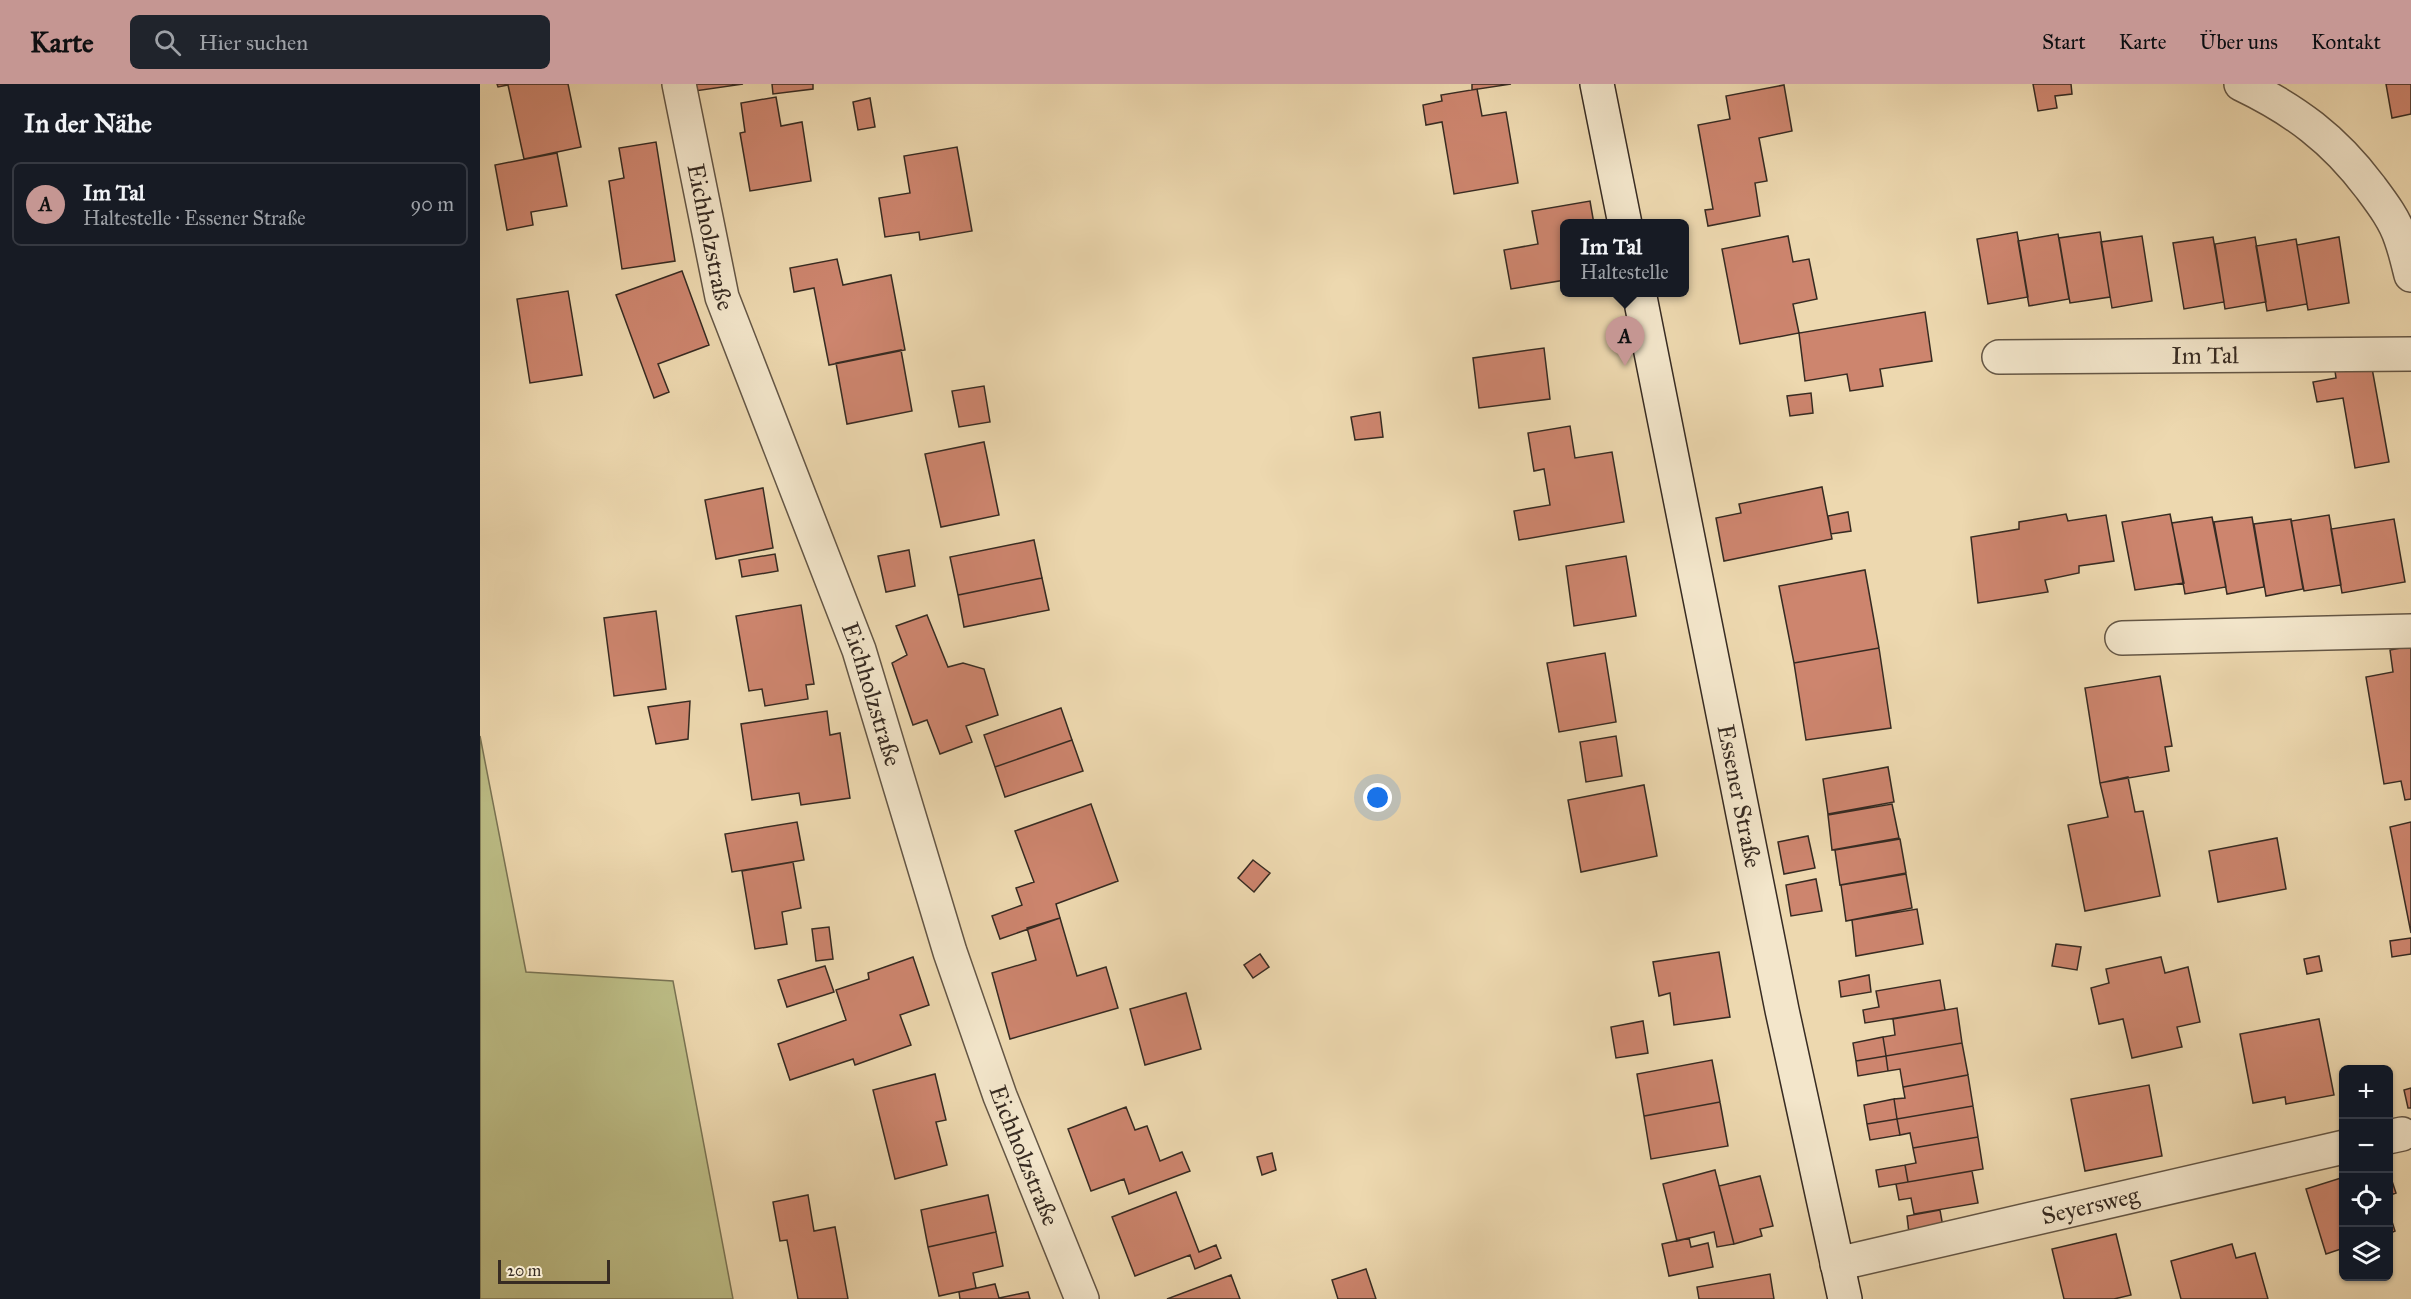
<!DOCTYPE html>
<html lang="de">
<meta charset="utf-8">
<style>
body{margin:0;font-family:"IM FELL Great Primer",serif;background:#20242c;color:#f1f3f6}
.controls{position:absolute;right:18px;bottom:18px;display:grid;overflow:hidden;border-radius:9px;box-shadow:0 2px 4px #0004}
.controls button{width:54px;height:54px;display:grid;place-items:center;padding:0;border:0;border-bottom:2px solid #363941;background:#171b24;color:#f1f3f6;font:30px sans-serif}
.scale{position:absolute;left:18px;bottom:15px;width:112px;box-sizing:border-box;padding-left:6px;border:3px solid #372b22;border-top:0;font-size:16px;line-height:21px;white-space:nowrap;color:#372b22;-webkit-text-stroke:4px #f3e6cb;paint-order:stroke}
.you{position:absolute;left:898px;top:714px;width:21px;height:21px;margin:-15px;border:4px solid #fff;border-radius:50%;background:#1a73e8;box-shadow:0 0 0 9px #1a73e833}
.badge{display:grid;place-items:center;width:39px;height:39px;border-radius:50%;background:#c59692;color:#111;font-size:20px;font-weight:700}
.pin{position:absolute;translate:-50% -50px;filter:drop-shadow(0 2px 3px #0008)}
.pin::after{content:'';position:absolute;top:32px;width:21px;height:18px;background:inherit;clip-path:polygon(0 0,100% 0,50% 100%)}
.popup{position:absolute;left:1080px;top:135px;width:129px;height:78px;box-sizing:border-box;display:grid;place-content:center;border-radius:9px;background:#171b24;filter:drop-shadow(0 2px 4px #0005);font-size:20px;white-space:nowrap;color:#9ea1a6}
.popup b{font-size:22px;color:#f1f3f6}
.popup::after{content:'';position:absolute;left:50%;top:100%;margin-left:-12px;border:12px solid transparent;border-top-color:#171b24}
.list{margin:0;padding:0;list-style:none}
h2{display:flex;justify-content:space-between;align-items:center;height:78px;margin:0;padding:0 24px;font-size:26px}
h2 small{font-size:20px;font-weight:400;color:#9ea1a6}
.list li{display:grid;grid-template-columns:39px 1fr auto;gap:18px;align-items:center;box-sizing:border-box;height:84px;margin:0 12px 12px;padding:0 12px;border:2px solid #363941;border-radius:9px}
.list b{display:block;font-size:22px;white-space:nowrap}
.list p{margin:0;font-size:20px;white-space:nowrap;color:#9ea1a6}
.list em{font-size:20px;font-style:normal;color:#9ea1a6}
.icon{flex:none;width:33px;height:33px;fill:none;stroke:currentColor;stroke-width:2;stroke-linecap:round;stroke-linejoin:round}
.map{position:relative;flex:none;width:1931px;height:1215px;overflow:hidden}
header{display:flex;align-items:center;gap:36px;box-sizing:border-box;height:84px;padding:0 30px;background:#c59692;color:#111}
header strong{font-size:28px}
nav{display:flex;gap:33px;margin-inline-start:auto;font-size:21px}
.search{width:420px;height:54px;background:#20242c;display:flex;align-items:center;gap:15px;box-sizing:border-box;padding:0 21px;border-radius:9px;color:#9ea1a6;font-size:22px}
main{display:flex}
aside{flex:1;background:#171b24}
.map>svg:first-child{display:block}
</style>
<header>
<strong>Karte</strong>
<div class="search"><svg class="icon" aria-label="search" viewBox="0 0 24 24"><circle cx="10" cy="10" r="6"/><path d="M15 15l6 6"/></svg>Hier suchen</div>
<nav><a>Start</a><a>Karte</a><a>Über uns</a><a>Kontakt</a></nav>
</header>
<main>
<aside>
<h2>In der Nähe<small></small></h2>
<ul class="list">
<li><span class="badge">A</span><div><b>Im Tal</b><p>Haltestelle · Essener Straße</p></div><em>90 m</em></li>
</ul>
</aside>
<div class="map">
<svg width="1931" height="1215" viewBox="0 0 1931 1215">
<rect width="100%" height="100%" fill="#edd8af"/>
<filter id="stains"><feTurbulence type="fractalNoise" baseFrequency=".00333" numOctaves="4"/><feColorMatrix values="0 0 0 0 .2 0 0 0 0 .09 0 0 0 0 .02 0 0 0 .5 -.17"/></filter>
<radialGradient id="worn" r=".72"><stop offset=".6" stop-color="#630" stop-opacity="0"/><stop offset="1" stop-color="#630" stop-opacity=".3"/></radialGradient>
<path fill="#bdbe87" stroke="#7a7454" stroke-width="1.5" d="M 0,652 L 46,888 L 193,897 L 253,1215 L 0,1215 Z"/>
<path fill="#cd856e" stroke="#372b22" stroke-width="1.5" d="M 17,0 L 88,0 L 101,63 L 44,75 L 28,1 L 18,3 Z
M 214,0 L 263,0 L 215,7 Z
M 292,0 L 333,0 L 333,5 L 293,10 Z
M 992,0 L 1031,0 L 992,6 Z
M 1553,0 L 1591,0 L 1592,10 L 1575,12 L 1577,24 L 1558,27 Z
M 1906,0 L 1931,0 L 1931,30 L 1912,34 Z
M 1304,1 L 1312,47 L 1279,54 L 1287,97 L 1275,99 L 1280,132 L 1228,142 L 1225,126 L 1233,125 L 1218,41 L 1250,35 L 1246,12 Z
M 997,5 L 1002,32 L 1026,28 L 1038,99 L 974,110 L 962,38 L 946,41 L 943,21 L 962,17 L 961,11 Z
M 296,13 L 301,42 L 322,38 L 331,97 L 270,107 L 260,49 L 265,48 L 261,19 Z
M 390,14 L 395,43 L 378,46 L 373,18 Z
M 176,58 L 195,177 L 142,185 L 129,97 L 144,94 L 139,64 Z
M 477,63 L 492,147 L 440,156 L 439,148 L 405,153 L 399,114 L 430,109 L 424,72 Z
M 77,69 L 87,122 L 51,128 L 53,141 L 27,146 L 15,81 Z
M 1110,117 L 1114,140 L 1085,140 L 1085,196 L 1031,205 L 1024,166 L 1058,160 L 1052,127 Z
M 1537,148 L 1548,213 L 1508,220 L 1497,155 Z
M 1620,148 L 1630,213 L 1590,219 L 1579,154 Z
M 1578,150 L 1589,215 L 1549,222 L 1538,157 Z
M 1308,152 L 1313,178 L 1329,175 L 1337,215 L 1313,220 L 1319,249 L 1260,260 L 1242,165 Z
M 1662,152 L 1672,217 L 1632,224 L 1621,158 Z
M 1733,153 L 1744,218 L 1704,225 L 1693,159 Z
M 1775,153 L 1786,218 L 1745,225 L 1735,160 Z
M 1859,153 L 1869,219 L 1828,226 L 1817,161 Z
M 1816,155 L 1827,220 L 1787,227 L 1776,162 Z
M 357,175 L 363,201 L 411,191 L 425,266 L 349,281 L 334,204 L 314,208 L 310,184 Z
M 202,187 L 229,261 L 178,280 L 189,308 L 174,314 L 136,211 Z
M 88,207 L 102,291 L 50,299 L 37,215 Z
M 1445,228 L 1452,277 L 1400,285 L 1403,302 L 1370,307 L 1367,290 L 1325,297 L 1319,249 Z
M 1064,264 L 1070,315 L 999,324 L 993,274 Z
M 421,266 L 432,327 L 367,340 L 356,279 Z
M 1890,273 L 1909,378 L 1875,384 L 1863,314 L 1837,318 L 1833,298 L 1856,294 L 1854,280 Z
M 504,302 L 510,338 L 479,343 L 472,307 Z
M 1331,309 L 1333,329 L 1310,332 L 1307,312 Z
M 900,328 L 903,353 L 875,356 L 871,333 Z
M 1090,342 L 1095,374 L 1132,368 L 1144,438 L 1039,456 L 1034,427 L 1070,421 L 1064,385 L 1054,387 L 1048,349 Z
M 504,358 L 519,431 L 461,443 L 445,370 Z
M 1342,403 L 1352,455 L 1244,477 L 1236,434 L 1261,429 L 1259,420 Z
M 283,404 L 293,464 L 236,475 L 225,416 Z
M 1368,428 L 1371,447 L 1351,450 L 1348,432 Z
M 1586,430 L 1588,437 L 1626,431 L 1634,477 L 1599,482 L 1599,489 L 1565,496 L 1568,508 L 1498,519 L 1491,453 L 1539,445 L 1539,438 Z
M 1690,430 L 1704,499 L 1655,506 L 1642,438 Z
M 1849,431 L 1861,501 L 1824,507 L 1811,437 Z
M 1732,433 L 1746,503 L 1705,510 L 1692,439 Z
M 1772,433 L 1784,503 L 1747,510 L 1734,438 Z
M 1811,435 L 1823,505 L 1786,512 L 1774,440 Z
M 1914,435 L 1925,498 L 1862,509 L 1851,445 Z
M 554,456 L 562,494 L 478,511 L 470,473 Z
M 429,466 L 435,502 L 406,508 L 398,472 Z
M 295,470 L 298,487 L 262,493 L 259,476 Z
M 1146,472 L 1156,532 L 1094,542 L 1086,482 Z
M 1385,486 L 1399,564 L 1314,579 L 1299,502 Z
M 562,494 L 569,526 L 484,543 L 478,511 Z
M 321,521 L 334,600 L 326,601 L 328,615 L 285,622 L 282,605 L 269,607 L 256,532 Z
M 176,527 L 186,605 L 134,612 L 124,534 Z
M 447,531 L 468,583 L 483,579 L 504,585 L 518,631 L 486,642 L 492,658 L 460,670 L 447,636 L 433,641 L 412,579 L 427,571 L 416,542 Z
M 1931,562 L 1931,715 L 1925,716 L 1921,697 L 1904,700 L 1886,593 L 1913,588 L 1910,566 Z
M 1399,564 L 1411,644 L 1326,656 L 1314,579 Z
M 1125,569 L 1136,638 L 1079,648 L 1067,579 Z
M 1680,592 L 1692,662 L 1685,663 L 1689,687 L 1620,699 L 1605,604 Z
M 210,617 L 208,655 L 176,660 L 168,623 Z
M 581,624 L 592,656 L 515,683 L 504,651 Z
M 347,627 L 350,651 L 360,649 L 370,714 L 321,721 L 319,709 L 272,716 L 261,640 Z
M 1136,652 L 1142,692 L 1106,698 L 1100,658 Z
M 592,656 L 603,687 L 525,713 L 515,683 Z
M 1408,683 L 1414,718 L 1348,730 L 1343,695 Z
M 1648,693 L 1655,728 L 1663,727 L 1680,812 L 1605,827 L 1588,741 L 1628,733 L 1620,699 Z
M 1164,701 L 1177,772 L 1101,788 L 1088,716 Z
M 611,720 L 638,797 L 576,820 L 580,834 L 520,855 L 512,832 L 542,821 L 536,804 L 554,798 L 535,747 Z
M 1412,720 L 1419,754 L 1352,766 L 1348,731 Z
M 317,738 L 324,776 L 252,788 L 245,750 Z
M 1931,738 L 1931,849 L 1910,743 Z
M 1328,752 L 1335,784 L 1304,790 L 1298,758 Z
M 1797,754 L 1806,805 L 1738,818 L 1729,767 Z
M 1420,755 L 1426,789 L 1360,801 L 1355,766 Z
M 773,776 L 790,789 L 774,808 L 758,794 Z
M 313,778 L 321,824 L 302,828 L 307,860 L 275,865 L 262,787 Z
M 1426,790 L 1432,824 L 1366,837 L 1361,801 Z
M 1336,795 L 1342,827 L 1311,832 L 1306,801 Z
M 1437,825 L 1443,860 L 1376,872 L 1372,836 Z
M 580,834 L 597,892 L 626,883 L 638,924 L 530,955 L 512,889 L 556,876 L 547,844 Z
M 349,843 L 353,875 L 336,877 L 332,845 Z
M 1931,854 L 1931,870 L 1912,873 L 1910,857 Z
M 1576,860 L 1601,863 L 1597,886 L 1572,882 Z
M 1239,868 L 1250,933 L 1194,941 L 1190,909 L 1179,912 L 1173,878 Z
M 780,870 L 789,883 L 773,894 L 764,881 Z
M 1839,872 L 1842,887 L 1827,890 L 1824,875 Z
M 433,873 L 449,921 L 420,931 L 431,961 L 375,981 L 373,975 L 310,996 L 298,960 L 366,936 L 356,906 L 389,895 L 388,889 Z
M 1681,873 L 1685,889 L 1708,883 L 1720,938 L 1697,943 L 1702,963 L 1652,974 L 1643,935 L 1619,940 L 1611,904 L 1629,899 L 1626,885 Z
M 345,882 L 354,908 L 307,923 L 298,896 Z
M 1389,891 L 1391,908 L 1361,913 L 1359,897 Z
M 1460,896 L 1465,926 L 1385,939 L 1383,926 L 1399,923 L 1396,907 Z
M 706,909 L 721,965 L 665,981 L 650,925 Z
M 1477,924 L 1482,959 L 1406,972 L 1403,953 L 1415,951 L 1413,935 Z
M 1839,935 L 1854,1011 L 1806,1020 L 1805,1013 L 1773,1019 L 1760,950 Z
M 1163,937 L 1168,969 L 1136,974 L 1131,943 Z
M 1403,953 L 1406,972 L 1376,977 L 1373,959 Z
M 1482,959 L 1488,991 L 1423,1003 L 1420,985 L 1408,987 L 1406,972 Z
M 1406,972 L 1408,987 L 1378,992 L 1376,977 Z
M 1232,976 L 1240,1018 L 1164,1032 L 1157,990 Z
M 455,990 L 466,1036 L 456,1038 L 467,1081 L 415,1095 L 393,1006 Z
M 1488,991 L 1493,1022 L 1417,1035 L 1414,1015 L 1425,1014 L 1423,1003 Z
M 1669,1001 L 1682,1072 L 1605,1087 L 1591,1015 Z
M 1931,1004 L 1931,1024 L 1928,1024 L 1924,1006 Z
M 1414,1015 L 1417,1035 L 1387,1040 L 1384,1021 Z
M 1240,1018 L 1248,1062 L 1171,1075 L 1164,1032 Z
M 1493,1022 L 1498,1053 L 1433,1064 L 1430,1049 L 1420,1051 L 1417,1035 Z
M 646,1023 L 655,1046 L 667,1042 L 680,1077 L 702,1068 L 710,1087 L 649,1110 L 644,1095 L 611,1107 L 588,1045 Z
M 1417,1035 L 1420,1051 L 1390,1056 L 1387,1040 Z
M 1498,1053 L 1503,1085 L 1428,1098 L 1425,1081 L 1436,1079 L 1433,1064 Z
M 792,1069 L 796,1086 L 782,1091 L 777,1073 Z
M 1425,1081 L 1428,1098 L 1399,1103 L 1396,1086 Z
M 1908,1085 L 1916,1109 L 1908,1112 Z
M 1235,1086 L 1254,1160 L 1237,1163 L 1234,1148 L 1197,1157 L 1183,1100 Z
M 1492,1087 L 1498,1119 L 1434,1130 L 1431,1114 L 1419,1116 L 1416,1100 Z
M 1280,1092 L 1293,1142 L 1280,1145 L 1282,1152 L 1254,1160 L 1239,1102 Z
M 1864,1093 L 1864,1164 L 1846,1170 L 1826,1105 Z
M 696,1108 L 719,1168 L 736,1161 L 741,1174 L 715,1185 L 710,1171 L 655,1192 L 632,1133 Z
M 328,1111 L 334,1147 L 355,1143 L 368,1215 L 318,1215 L 307,1156 L 300,1157 L 293,1118 Z
M 508,1111 L 516,1148 L 448,1163 L 441,1126 Z
M 1908,1125 L 1915,1147 L 1908,1150 Z
M 1460,1126 L 1463,1143 L 1429,1149 L 1427,1132 Z
M 516,1148 L 523,1182 L 493,1189 L 496,1204 L 459,1212 L 448,1163 Z
M 1636,1150 L 1651,1211 L 1634,1215 L 1584,1215 L 1572,1165 Z
M 1209,1154 L 1211,1163 L 1228,1159 L 1233,1183 L 1189,1192 L 1182,1160 Z
M 1752,1160 L 1756,1174 L 1775,1169 L 1788,1215 L 1701,1215 L 1691,1177 Z
M 886,1185 L 896,1215 L 858,1215 L 852,1196 Z
M 1290,1190 L 1294,1215 L 1219,1215 L 1217,1203 Z
M 751,1191 L 760,1215 L 687,1215 Z
M 515,1200 L 519,1214 L 548,1208 L 550,1215 L 480,1215 L 479,1208 Z"/>
<g fill="none" stroke-linecap="round" stroke-linejoin="round">
<defs>
<g id="street">
<path id="s1" d="M 199,0 L 242,213 L 379,566 L 470,868 L 520,1012 L 602,1215"/>
<path d="M 1761,0 C 1815,26 1854,55 1890,103 C 1902,119 1915,136 1921,155 C 1925,166 1928,179 1931,191"/>
<path id="s2" d="M 1519,273 L 1931,270"/>
<path d="M 1642,554 L 1931,547"/>
<path d="M 1908,1053 L 1922,1050"/>
<path id="s3" d="M 1357,1180 L 1864,1063"/>
</g>
<g id="secondary">
<path d="M 1117,0 L 1145,140"/>
<path id="s4" d="M 1159,208 L 1302,926 L 1365,1215"/>
</g>
</defs>
<use href="#street" stroke="#645645" stroke-width="36"/>
<use href="#secondary" stroke="#372b22" stroke-width="36"/>
<use href="#street" stroke="#f3e6cb" stroke-width="33"/>
<use href="#secondary" stroke="#f3e6cb" stroke-width="33"/>
</g>
<g text-anchor="middle" dominant-baseline="central" stroke-width="4.5" stroke-linejoin="round" paint-order="stroke">
<g font-size="24" fill="#372b22" stroke="#f3e6cb">
<text stroke="none"><textPath href="#s1" startOffset="156">Eichholzstraße</textPath></text>
<text stroke="none"><textPath href="#s2" startOffset="206">Im Tal</textPath></text>
<text stroke="none"><textPath href="#s1" startOffset="642">Eichholzstraße</textPath></text>
<text stroke="none"><textPath href="#s4" startOffset="514">Essener Straße</textPath></text>
<text stroke="none"><textPath href="#s1" startOffset="1128">Eichholzstraße</textPath></text>
<text stroke="none"><textPath href="#s3" startOffset="260">Seyersweg</textPath></text>
</g>
</g>
<rect width="100%" height="100%" filter="url(#stains)"/>
<rect width="100%" height="100%" fill="url(#worn)"/>
</svg>
<div class="controls">
<button>+</button>
<button>−</button>
<button><svg class="icon" aria-label="locate" viewBox="0 0 24 24"><circle cx="12" cy="12" r="6"/><path d="M12 2v4M12 18v4M2 12h4M18 12h4"/></svg></button>
<button><svg class="icon" aria-label="layers" viewBox="0 0 24 24"><path d="M12 4l9 5-9 5-9-5zM3 14l9 5 9-5"/></svg></button>
</div>
<div class="scale">20 m</div>
<div class="you"></div>
<div class="pin badge" style="left:1145px;top:282px">A</div>
<div class="popup"><b>Im Tal</b>Haltestelle</div>
</div>
</main>
